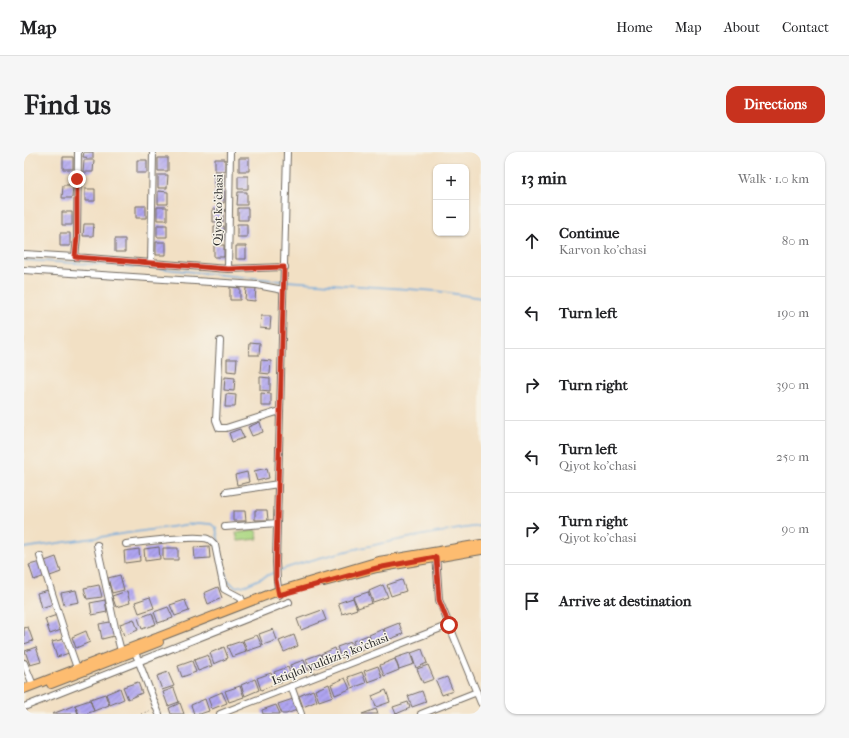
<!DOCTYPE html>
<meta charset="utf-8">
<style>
body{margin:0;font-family:"IM FELL French Canon",serif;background:#f6f6f6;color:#202124}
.controls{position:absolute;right:12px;top:12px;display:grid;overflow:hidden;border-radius:8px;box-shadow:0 1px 3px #0004}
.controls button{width:36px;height:36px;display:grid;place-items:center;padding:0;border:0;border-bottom:1px solid #e0e0e0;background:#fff;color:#202124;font:20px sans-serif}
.stop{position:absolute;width:12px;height:12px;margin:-9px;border:3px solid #c8321e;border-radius:50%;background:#fff}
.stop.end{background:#c8321e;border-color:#fff;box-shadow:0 1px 4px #0008}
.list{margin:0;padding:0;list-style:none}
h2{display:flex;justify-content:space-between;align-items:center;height:52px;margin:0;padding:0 16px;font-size:17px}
h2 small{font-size:13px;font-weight:400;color:#757577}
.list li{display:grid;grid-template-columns:26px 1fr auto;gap:12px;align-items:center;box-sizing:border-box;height:72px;padding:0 16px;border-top:1px solid #e0e0e0}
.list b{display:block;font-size:15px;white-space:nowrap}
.list p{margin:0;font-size:13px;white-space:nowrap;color:#757577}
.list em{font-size:13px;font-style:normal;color:#757577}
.icon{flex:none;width:22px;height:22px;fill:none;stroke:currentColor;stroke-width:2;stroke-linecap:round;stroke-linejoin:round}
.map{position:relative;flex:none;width:457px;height:562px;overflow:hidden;border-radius:12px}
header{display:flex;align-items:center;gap:24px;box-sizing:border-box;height:56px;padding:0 20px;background:#fff;border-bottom:1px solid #e0e0e0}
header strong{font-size:19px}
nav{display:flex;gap:22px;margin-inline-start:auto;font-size:14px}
.intro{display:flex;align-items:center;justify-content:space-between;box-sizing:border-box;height:96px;padding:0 24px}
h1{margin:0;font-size:28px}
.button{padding:10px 18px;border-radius:12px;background:#c8321e;color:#fff;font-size:14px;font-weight:700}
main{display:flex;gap:24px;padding:0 24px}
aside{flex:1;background:#fff;border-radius:12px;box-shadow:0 1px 3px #0004}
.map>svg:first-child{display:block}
</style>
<header>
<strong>Map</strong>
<nav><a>Home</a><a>Map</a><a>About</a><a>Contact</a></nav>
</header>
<div class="intro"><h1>Find us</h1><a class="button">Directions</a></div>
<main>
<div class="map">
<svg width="457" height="562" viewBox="0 0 457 562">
<defs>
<pattern id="building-hatch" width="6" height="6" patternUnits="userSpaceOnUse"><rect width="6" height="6" fill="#afa4f1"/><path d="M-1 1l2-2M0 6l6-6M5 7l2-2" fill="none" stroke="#8f86c3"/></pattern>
</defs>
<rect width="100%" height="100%" fill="#f7f3e8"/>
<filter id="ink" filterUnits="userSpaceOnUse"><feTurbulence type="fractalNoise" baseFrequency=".025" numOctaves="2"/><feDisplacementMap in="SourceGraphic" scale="8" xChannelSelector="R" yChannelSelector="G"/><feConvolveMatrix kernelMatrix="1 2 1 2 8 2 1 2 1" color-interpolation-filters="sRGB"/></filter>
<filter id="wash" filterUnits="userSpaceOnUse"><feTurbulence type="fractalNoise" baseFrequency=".012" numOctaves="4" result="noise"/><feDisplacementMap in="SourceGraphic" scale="16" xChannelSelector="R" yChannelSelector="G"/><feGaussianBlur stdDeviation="0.9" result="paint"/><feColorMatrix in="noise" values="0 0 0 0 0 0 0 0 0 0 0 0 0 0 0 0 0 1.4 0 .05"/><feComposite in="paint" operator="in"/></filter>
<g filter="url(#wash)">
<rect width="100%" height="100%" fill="#f2e0c4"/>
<path fill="#acd782" stroke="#6c8156" d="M 232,378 L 234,387 L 214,389 L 212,381 Z"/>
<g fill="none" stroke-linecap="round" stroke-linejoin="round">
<path stroke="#6ca7dc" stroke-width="1.5" d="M 0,108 L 132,116 L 258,129
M 262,129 L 413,139 L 457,146
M 0,396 L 174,371 L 187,372 L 192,376 L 200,418 L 204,428 L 211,435 L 222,433 L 251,420
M 254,419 C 286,407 321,399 355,392 C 388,385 423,378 457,374"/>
</g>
<g id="blocks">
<path fill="url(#building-hatch)" d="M 60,0 L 69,0 L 69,6 L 59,5 Z
M 39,5 L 49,5 L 49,17 L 39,17 Z
M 134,6 L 144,6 L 144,19 L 134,19 Z
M 215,6 L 225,6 L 225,19 L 215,19 Z
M 191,7 L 201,7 L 201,19 L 191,19 Z
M 60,8 L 70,8 L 69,20 L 59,20 Z
M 113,8 L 123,8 L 123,21 L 113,21 Z
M 190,22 L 200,22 L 200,35 L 190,35 Z
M 134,23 L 144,23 L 143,36 L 134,36 Z
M 214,24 L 224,24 L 224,37 L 214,37 Z
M 39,33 L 49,33 L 48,46 L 38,46 Z
M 61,37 L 71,37 L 71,49 L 61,49 Z
M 134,39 L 144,40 L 144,52 L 134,52 Z
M 190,39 L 200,39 L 200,51 L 190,51 Z
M 214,40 L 223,40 L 223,53 L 213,53 Z
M 112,54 L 122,54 L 122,66 L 112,66 Z
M 133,55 L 143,55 L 143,68 L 133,68 Z
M 214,56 L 224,56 L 224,68 L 214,68 Z
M 189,57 L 199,57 L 199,70 L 189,70 Z
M 38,60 L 48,60 L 48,73 L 38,73 Z
M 60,72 L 70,72 L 69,84 L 59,84 Z
M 213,72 L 223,72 L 223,85 L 213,85 Z
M 133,73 L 143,73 L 143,85 L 133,85 Z
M 190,74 L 200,74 L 200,86 L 190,86 Z
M 36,81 L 46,81 L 46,94 L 36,94 Z
M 91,87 L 101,87 L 101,100 L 91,100 Z
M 132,90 L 142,90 L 142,103 L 132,103 Z
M 190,93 L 200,93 L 200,105 L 190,105 Z
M 212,94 L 222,94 L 222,107 L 212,107 Z
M 206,135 L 216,136 L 216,148 L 206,148 Z
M 222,136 L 232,136 L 231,149 L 221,148 Z
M 237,164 L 247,164 L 246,177 L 236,176 Z
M 226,190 L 236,191 L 235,203 L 225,203 Z
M 203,207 L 213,207 L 212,220 L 203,219 Z
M 237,208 L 247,209 L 246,222 L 236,221 Z
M 201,225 L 211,226 L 210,239 L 200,238 Z
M 236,225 L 246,226 L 246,239 L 236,238 Z
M 237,241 L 247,242 L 247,254 L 237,254 Z
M 202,242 L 212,243 L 211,255 L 201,255 Z
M 236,270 L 239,280 L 228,284 L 224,275 Z
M 216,277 L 220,286 L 208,290 L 205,281 Z
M 243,316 L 245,326 L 233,329 L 230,319 Z
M 223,320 L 225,330 L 213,333 L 211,323 Z
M 231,358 L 243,358 L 244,368 L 231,368 Z
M 209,359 L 221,359 L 222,369 L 209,369 Z
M 185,394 L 186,406 L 171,407 L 170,395 Z
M 135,395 L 136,407 L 121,409 L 120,397 Z
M 139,396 L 154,396 L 154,408 L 139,408 Z
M 115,397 L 116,409 L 101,411 L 100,399 Z
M 32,405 L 37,420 L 26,424 L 21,409 Z
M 17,410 L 21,424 L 10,428 L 5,413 Z
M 96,423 L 100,438 L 88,441 L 84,426 Z
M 378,428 L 382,439 L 367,444 L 363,433 Z
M 75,433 L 78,445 L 63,447 L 60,436 Z
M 359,433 L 364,445 L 349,450 L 345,439 Z
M 194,435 L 198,446 L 184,452 L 180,441 Z
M 24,438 L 29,452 L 17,456 L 13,441 Z
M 52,438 L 55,450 L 40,453 L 37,441 Z
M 103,439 L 106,451 L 92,455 L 88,444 Z
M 344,440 L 348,451 L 334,456 L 329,445 Z
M 126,445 L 130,456 L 115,461 L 111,450 Z
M 329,446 L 333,457 L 318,462 L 314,451 Z
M 81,448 L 83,460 L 68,463 L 66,451 Z
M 161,448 L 165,459 L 151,464 L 146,453 Z
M 144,455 L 149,466 L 134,471 L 130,460 Z
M 298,458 L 302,468 L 277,478 L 273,467 Z
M 128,461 L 132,472 L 118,477 L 114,466 Z
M 33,463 L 37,478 L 26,482 L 21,467 Z
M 110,467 L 114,478 L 100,484 L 96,472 Z
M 86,470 L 90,484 L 78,487 L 75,472 Z
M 375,471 L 379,482 L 364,488 L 360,477 Z
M 4,475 L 9,489 L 0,492 L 0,476 Z
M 249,477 L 253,488 L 239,493 L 235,482 Z
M 359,477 L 364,489 L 349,494 L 345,483 Z
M 62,479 L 66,490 L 52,496 L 48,485 Z
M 233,483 L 238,494 L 223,499 L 219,488 Z
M 270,483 L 274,494 L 260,500 L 255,489 Z
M 344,483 L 348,494 L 334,500 L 329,489 Z
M 40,487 L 45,501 L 33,505 L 28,490 Z
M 218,489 L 222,500 L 208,505 L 203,494 Z
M 327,490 L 332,501 L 317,506 L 313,495 Z
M 12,495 L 17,510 L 6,513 L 1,499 Z
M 200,495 L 204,506 L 190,512 L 186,501 Z
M 311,496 L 315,507 L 301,513 L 297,502 Z
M 398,497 L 403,511 L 392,516 L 387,501 Z
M 386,501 L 390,512 L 375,517 L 371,506 Z
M 296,502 L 300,513 L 286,518 L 282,507 Z
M 184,503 L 188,514 L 174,519 L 170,508 Z
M 371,507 L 375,518 L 360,524 L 356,513 Z
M 280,508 L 284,519 L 270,524 L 266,513 Z
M 168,509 L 172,520 L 158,525 L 154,514 Z
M 404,513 L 410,527 L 399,531 L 393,517 Z
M 354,514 L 358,525 L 344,530 L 340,519 Z
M 264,515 L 268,526 L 254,531 L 250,520 Z
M 144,520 L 150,534 L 138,538 L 133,524 Z
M 338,520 L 342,531 L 328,536 L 324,525 Z
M 247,521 L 252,532 L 237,538 L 233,526 Z
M 423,525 L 429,539 L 418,543 L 412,529 Z
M 321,526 L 326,537 L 311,543 L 307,532 Z
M 231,527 L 235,538 L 221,544 L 217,533 Z
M 114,530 L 118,541 L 104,547 L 99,535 Z
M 305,532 L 309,544 L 295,549 L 291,538 Z
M 216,534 L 220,545 L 205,550 L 201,539 Z
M 96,536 L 100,547 L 86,553 L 82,542 Z
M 150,536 L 155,550 L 144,554 L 139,540 Z
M 289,538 L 293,549 L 279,555 L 275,544 Z
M 362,538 L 366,550 L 352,555 L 348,544 Z
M 398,539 L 402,550 L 388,555 L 384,544 Z
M 198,540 L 203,551 L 188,557 L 184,546 Z
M 81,542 L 85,553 L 70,559 L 66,547 Z
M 181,547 L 185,559 L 176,562 L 170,562 L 167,553 Z
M 269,547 L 273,558 L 262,562 L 258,562 L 254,552 Z
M 66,548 L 70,559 L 61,562 L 55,562 L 51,553 Z
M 384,550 L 386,556 L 372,562 L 369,555 Z
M 156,551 L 160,562 L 147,562 L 145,556 Z
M 51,553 L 54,562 L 28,562 L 36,559 Z
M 252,553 L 256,562 L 239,562 L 238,558 Z
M 352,557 L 354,562 L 338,562 Z"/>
</g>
</g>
<g filter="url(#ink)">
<use href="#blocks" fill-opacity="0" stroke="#716a61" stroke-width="1"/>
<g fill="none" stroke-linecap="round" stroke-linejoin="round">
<defs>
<path id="minor" d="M 0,102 L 51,105 L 204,117 L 261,115
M 51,105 L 53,85 L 54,0
M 127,111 L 129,0
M 204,117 L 206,0
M 0,118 L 233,133 L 259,138
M 196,189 L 192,268 L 195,276 L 202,276 L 256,259
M 202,340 L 254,332
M 201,375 L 253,371
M 102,392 C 117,390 173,383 184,387 C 187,388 189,391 191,393 L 200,437 L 217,446 L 219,452
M 73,393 L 92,480 L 97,499
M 412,402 L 415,448 L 457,551
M 16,404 L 42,485 L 53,516
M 255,443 L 253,428 L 252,410 L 263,0
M 111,500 L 135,562
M 0,511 L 9,533
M 267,534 L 277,562
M 0,555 L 265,450
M 196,562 L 425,473
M 397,562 L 453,540"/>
<path id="major" d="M 300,430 L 353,416 L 457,398
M 27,532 L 135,490
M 0,537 L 254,439 L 355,409 L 457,392"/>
</defs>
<use href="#minor" stroke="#716a61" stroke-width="8"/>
<use href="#major" stroke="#716a61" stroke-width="10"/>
<path stroke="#716a61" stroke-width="1" stroke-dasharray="1 3" stroke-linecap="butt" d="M 117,562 L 127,558"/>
<use href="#minor" stroke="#fff" stroke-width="6"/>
<use href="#major" stroke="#fdbc6f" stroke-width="8"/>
</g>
</g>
<g fill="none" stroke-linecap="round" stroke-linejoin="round" filter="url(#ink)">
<path stroke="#c8321e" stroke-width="5" d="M 53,27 L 53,85 L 51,105 L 204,117 L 260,115 L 252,410 L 252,428 L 255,443 L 353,416 L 412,405 L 415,448 L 425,473"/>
</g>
<g text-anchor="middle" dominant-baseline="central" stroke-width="3" stroke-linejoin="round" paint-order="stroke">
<g font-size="12" fill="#2b2b2b" stroke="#f7f3e8">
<text transform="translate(194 58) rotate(-89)">Qiyot ko'chasi</text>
<text transform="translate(306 507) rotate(-21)">Istiqlol yuldizi-3 ko'chasi</text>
</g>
</g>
</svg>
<div class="controls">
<button>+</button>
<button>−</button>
</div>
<div class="stop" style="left:425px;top:473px"></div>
<div class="stop end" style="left:53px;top:27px"></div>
</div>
<aside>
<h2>13 min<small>Walk · 1.0 km</small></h2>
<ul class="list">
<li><svg class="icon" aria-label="ahead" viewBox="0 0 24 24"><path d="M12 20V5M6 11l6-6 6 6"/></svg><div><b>Continue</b><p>Karvon ko'chasi</p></div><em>80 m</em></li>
<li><svg class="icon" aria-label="left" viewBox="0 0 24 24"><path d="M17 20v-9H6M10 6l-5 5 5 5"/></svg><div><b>Turn left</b></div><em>190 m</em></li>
<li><svg class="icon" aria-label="right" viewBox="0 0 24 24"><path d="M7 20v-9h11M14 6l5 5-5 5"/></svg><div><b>Turn right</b></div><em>390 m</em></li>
<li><svg class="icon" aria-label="left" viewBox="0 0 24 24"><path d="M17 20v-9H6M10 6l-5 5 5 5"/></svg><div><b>Turn left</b><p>Qiyot ko'chasi</p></div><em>250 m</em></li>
<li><svg class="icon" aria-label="right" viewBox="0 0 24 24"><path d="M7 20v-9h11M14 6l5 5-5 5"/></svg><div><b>Turn right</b><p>Qiyot ko'chasi</p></div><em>90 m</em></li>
<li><svg class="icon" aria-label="arrive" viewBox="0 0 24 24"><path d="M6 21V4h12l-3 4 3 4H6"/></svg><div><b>Arrive at destination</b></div></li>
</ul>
</aside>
</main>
